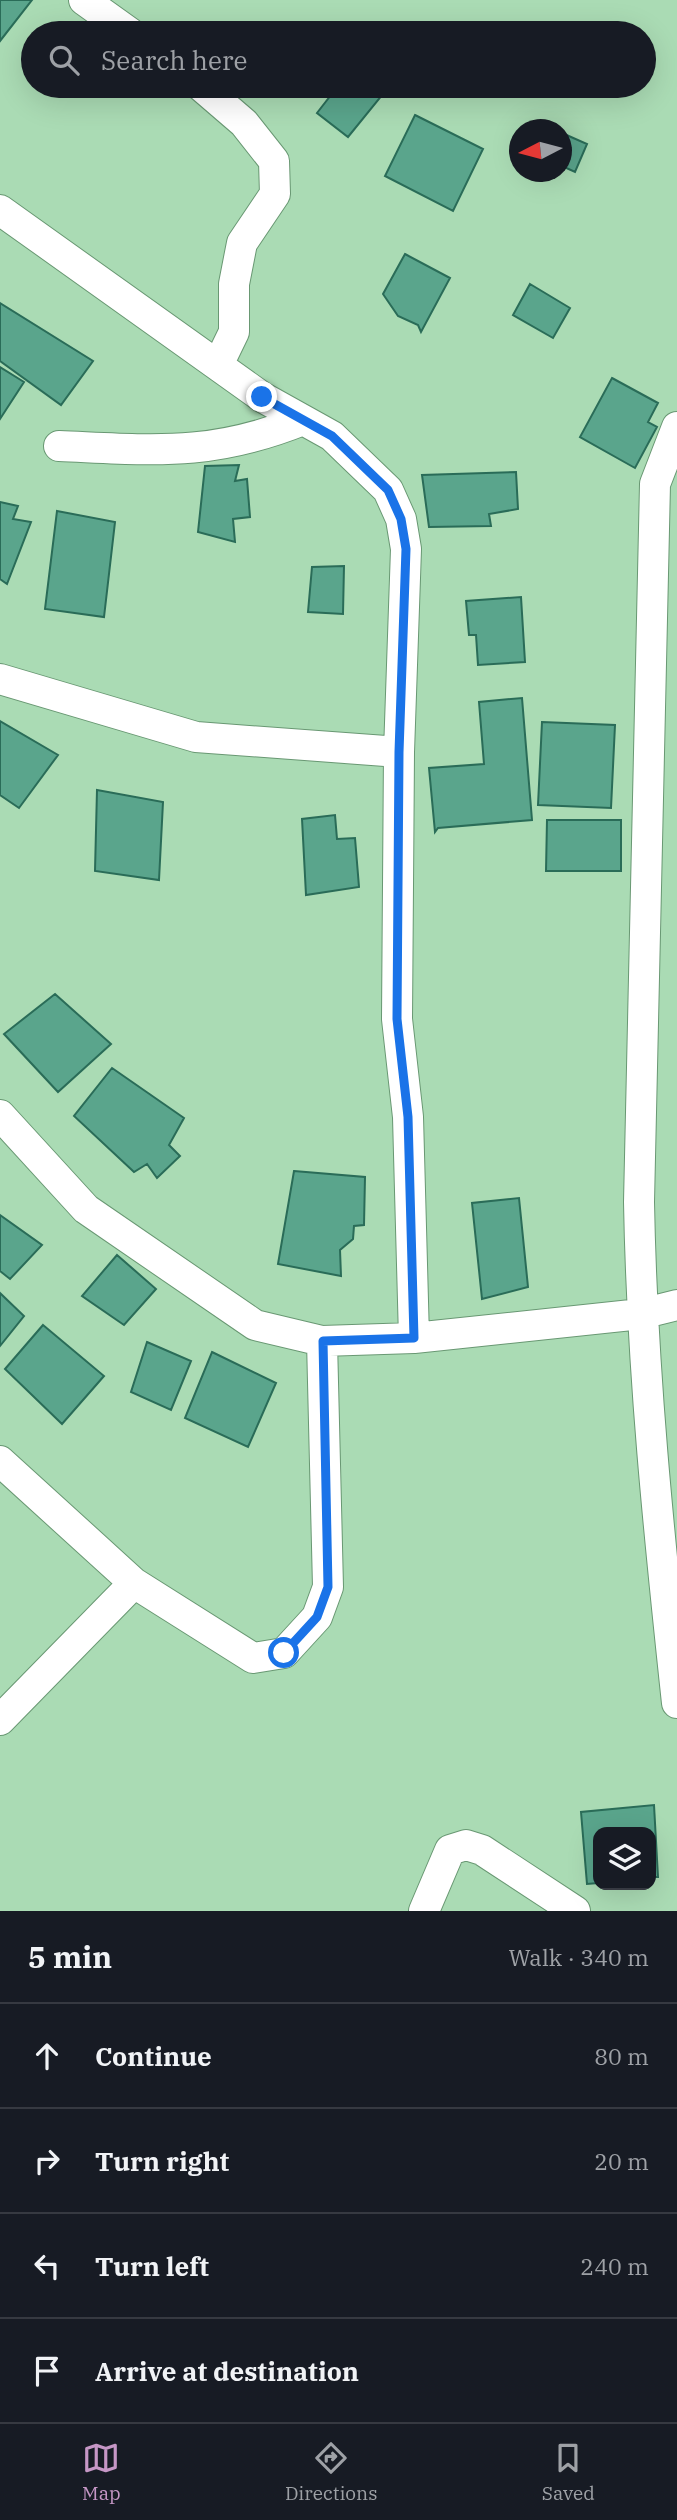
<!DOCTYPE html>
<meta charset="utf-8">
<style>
body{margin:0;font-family:"IBM Plex Serif",serif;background:#242831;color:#f1f3f6}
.controls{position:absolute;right:21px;bottom:21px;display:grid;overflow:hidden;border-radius:14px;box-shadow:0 7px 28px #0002}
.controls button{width:63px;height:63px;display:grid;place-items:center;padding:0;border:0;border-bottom:2px solid #363941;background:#171b24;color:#f1f3f6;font:35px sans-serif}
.compass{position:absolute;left:509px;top:119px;width:63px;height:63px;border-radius:50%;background:#171b24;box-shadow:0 7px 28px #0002;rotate:264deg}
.stop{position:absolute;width:21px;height:21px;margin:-16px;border:5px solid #1a73e8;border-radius:50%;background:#fff}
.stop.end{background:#1a73e8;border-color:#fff;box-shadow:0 2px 7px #0008}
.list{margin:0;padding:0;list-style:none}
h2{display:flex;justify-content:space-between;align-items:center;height:91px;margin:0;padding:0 28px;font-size:30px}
h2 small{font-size:23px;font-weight:400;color:#9ea1a6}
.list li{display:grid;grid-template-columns:46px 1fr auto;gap:21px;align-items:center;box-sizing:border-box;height:105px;padding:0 28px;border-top:2px solid #363941}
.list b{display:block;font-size:26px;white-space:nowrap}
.list em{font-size:23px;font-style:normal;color:#9ea1a6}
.icon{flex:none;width:38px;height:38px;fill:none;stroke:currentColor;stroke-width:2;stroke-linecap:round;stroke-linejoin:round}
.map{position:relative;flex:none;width:677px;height:1911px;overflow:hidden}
.search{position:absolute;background:#171b24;box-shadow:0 7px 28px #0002;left:21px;right:21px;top:21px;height:77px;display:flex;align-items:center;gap:18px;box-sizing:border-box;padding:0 24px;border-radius:38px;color:#9ea1a6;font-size:26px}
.sheet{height:511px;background:#171b24}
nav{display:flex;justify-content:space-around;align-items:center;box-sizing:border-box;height:98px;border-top:2px solid #363941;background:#171b24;font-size:19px;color:#9ea1a6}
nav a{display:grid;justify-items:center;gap:4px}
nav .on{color:#c697c6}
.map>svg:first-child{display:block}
</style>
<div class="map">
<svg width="677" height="1911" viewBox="0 0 677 1911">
<rect width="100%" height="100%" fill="#aadbb4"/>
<path fill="#5aa58c" stroke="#2a6c58" stroke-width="2" d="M 0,0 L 32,0 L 0,41 Z
M 338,86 L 373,86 L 383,94 L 348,137 L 317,113 Z
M 415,115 L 483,149 L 453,211 L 385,176 Z
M 562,133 L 587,144 L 575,172 L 562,166 Z
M 405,254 L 450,278 L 421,332 L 418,325 L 398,316 L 383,294 Z
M 530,284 L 570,308 L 553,338 L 513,315 Z
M 0,303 L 93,361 L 61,405 L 0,361 Z
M 0,367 L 24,382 L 0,419 Z
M 612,378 L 658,403 L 648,422 L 657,427 L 635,468 L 580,437 Z
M 239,465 L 235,481 L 247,479 L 250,517 L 233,519 L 235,542 L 198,532 L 205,466 Z
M 516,472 L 518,509 L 489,514 L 491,526 L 429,527 L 422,475 Z
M 0,502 L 18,506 L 13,519 L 31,522 L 7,584 L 0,579 Z
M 57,511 L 115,522 L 104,617 L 45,609 Z
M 344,566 L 343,614 L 308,612 L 312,567 Z
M 521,597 L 525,662 L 478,665 L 476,635 L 469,635 L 466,601 Z
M 522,698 L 532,820 L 438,828 L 435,832 L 429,768 L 484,764 L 479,702 Z
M 0,721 L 58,755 L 19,808 L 0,795 Z
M 542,722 L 615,725 L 611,808 L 538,805 Z
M 97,790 L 163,802 L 159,880 L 95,871 Z
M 335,815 L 337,839 L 355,838 L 359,887 L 306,895 L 302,819 Z
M 547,820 L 621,820 L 621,871 L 546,871 Z
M 55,994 L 111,1044 L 58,1092 L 4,1034 Z
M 112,1068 L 184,1118 L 169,1145 L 180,1156 L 157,1178 L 147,1164 L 134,1172 L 74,1116 Z
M 294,1171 L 365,1177 L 364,1225 L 354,1226 L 353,1239 L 340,1250 L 341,1276 L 278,1264 Z
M 519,1198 L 528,1287 L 482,1299 L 472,1203 Z
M 0,1215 L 42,1245 L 10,1279 L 0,1271 Z
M 117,1255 L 156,1289 L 124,1325 L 82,1296 Z
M 0,1293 L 24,1316 L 0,1346 Z
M 43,1325 L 104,1376 L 62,1424 L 5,1369 Z
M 147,1342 L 191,1361 L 171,1410 L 131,1392 Z
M 212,1352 L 276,1383 L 248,1447 L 185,1418 Z
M 654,1805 L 658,1877 L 651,1877 L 651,1832 L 598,1832 L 598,1883 L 587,1884 L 581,1812 Z"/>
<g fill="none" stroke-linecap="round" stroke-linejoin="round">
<defs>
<path id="minor" d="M 84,0 L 130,33
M 201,86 L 244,123 L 274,161 L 275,194 L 242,243 L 234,284 L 234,332 L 218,365
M 0,210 L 262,397 L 332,436 L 388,490 L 401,519 L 406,549 L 399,752 L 397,1019 L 408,1117 L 414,1338
M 677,427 L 655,484 L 639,1202 C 642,1371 659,1535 677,1703
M 59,446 C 155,450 211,457 303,420
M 0,679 L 196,737 L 399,752
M 0,1115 L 86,1209 L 255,1325 L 322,1341 L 414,1338 L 641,1314 L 677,1305
M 0,1461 L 134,1583 L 253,1658 L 284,1653 L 317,1617 L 328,1587 L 322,1341
M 0,1720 L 134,1583
M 424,1911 L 450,1850 L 466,1845 L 482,1850 L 575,1911"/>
</defs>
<use href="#minor" stroke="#699873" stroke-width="32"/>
<use href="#minor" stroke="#fff" stroke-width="30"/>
</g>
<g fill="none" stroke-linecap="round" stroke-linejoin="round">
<path stroke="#1a73e8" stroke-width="9" d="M 262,397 L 332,436 L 388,490 L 401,519 L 406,549 L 399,752 L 397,1019 L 408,1117 L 414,1338 L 323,1341 L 328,1587 L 317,1617 L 284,1653"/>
</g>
</svg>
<div class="controls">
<button><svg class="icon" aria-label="layers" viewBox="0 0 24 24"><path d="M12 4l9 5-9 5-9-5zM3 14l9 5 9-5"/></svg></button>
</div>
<svg class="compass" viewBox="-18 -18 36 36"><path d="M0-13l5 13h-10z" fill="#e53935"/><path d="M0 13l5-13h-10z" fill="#9ea1a6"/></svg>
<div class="stop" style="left:284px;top:1653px"></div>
<div class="stop end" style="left:262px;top:397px"></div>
<div class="search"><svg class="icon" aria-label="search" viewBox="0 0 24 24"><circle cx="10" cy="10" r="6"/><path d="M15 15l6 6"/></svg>Search here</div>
</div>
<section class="sheet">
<h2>5 min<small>Walk · 340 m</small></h2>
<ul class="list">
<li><svg class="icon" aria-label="ahead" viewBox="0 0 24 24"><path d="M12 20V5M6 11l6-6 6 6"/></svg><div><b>Continue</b></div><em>80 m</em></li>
<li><svg class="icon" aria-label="right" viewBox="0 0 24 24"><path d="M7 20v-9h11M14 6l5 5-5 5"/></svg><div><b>Turn right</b></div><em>20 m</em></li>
<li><svg class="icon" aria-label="left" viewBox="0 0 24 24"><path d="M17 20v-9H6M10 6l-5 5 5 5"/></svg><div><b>Turn left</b></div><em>240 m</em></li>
<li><svg class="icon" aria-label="arrive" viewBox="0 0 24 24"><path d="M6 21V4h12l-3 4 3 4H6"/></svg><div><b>Arrive at destination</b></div></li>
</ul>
</section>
<nav>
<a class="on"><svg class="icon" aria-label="map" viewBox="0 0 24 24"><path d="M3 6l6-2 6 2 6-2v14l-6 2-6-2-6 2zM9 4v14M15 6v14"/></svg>Map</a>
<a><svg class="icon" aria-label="directions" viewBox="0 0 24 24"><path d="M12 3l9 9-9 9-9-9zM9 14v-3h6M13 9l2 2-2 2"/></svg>Directions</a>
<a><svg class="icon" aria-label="saved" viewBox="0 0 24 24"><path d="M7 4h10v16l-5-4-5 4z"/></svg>Saved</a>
</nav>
